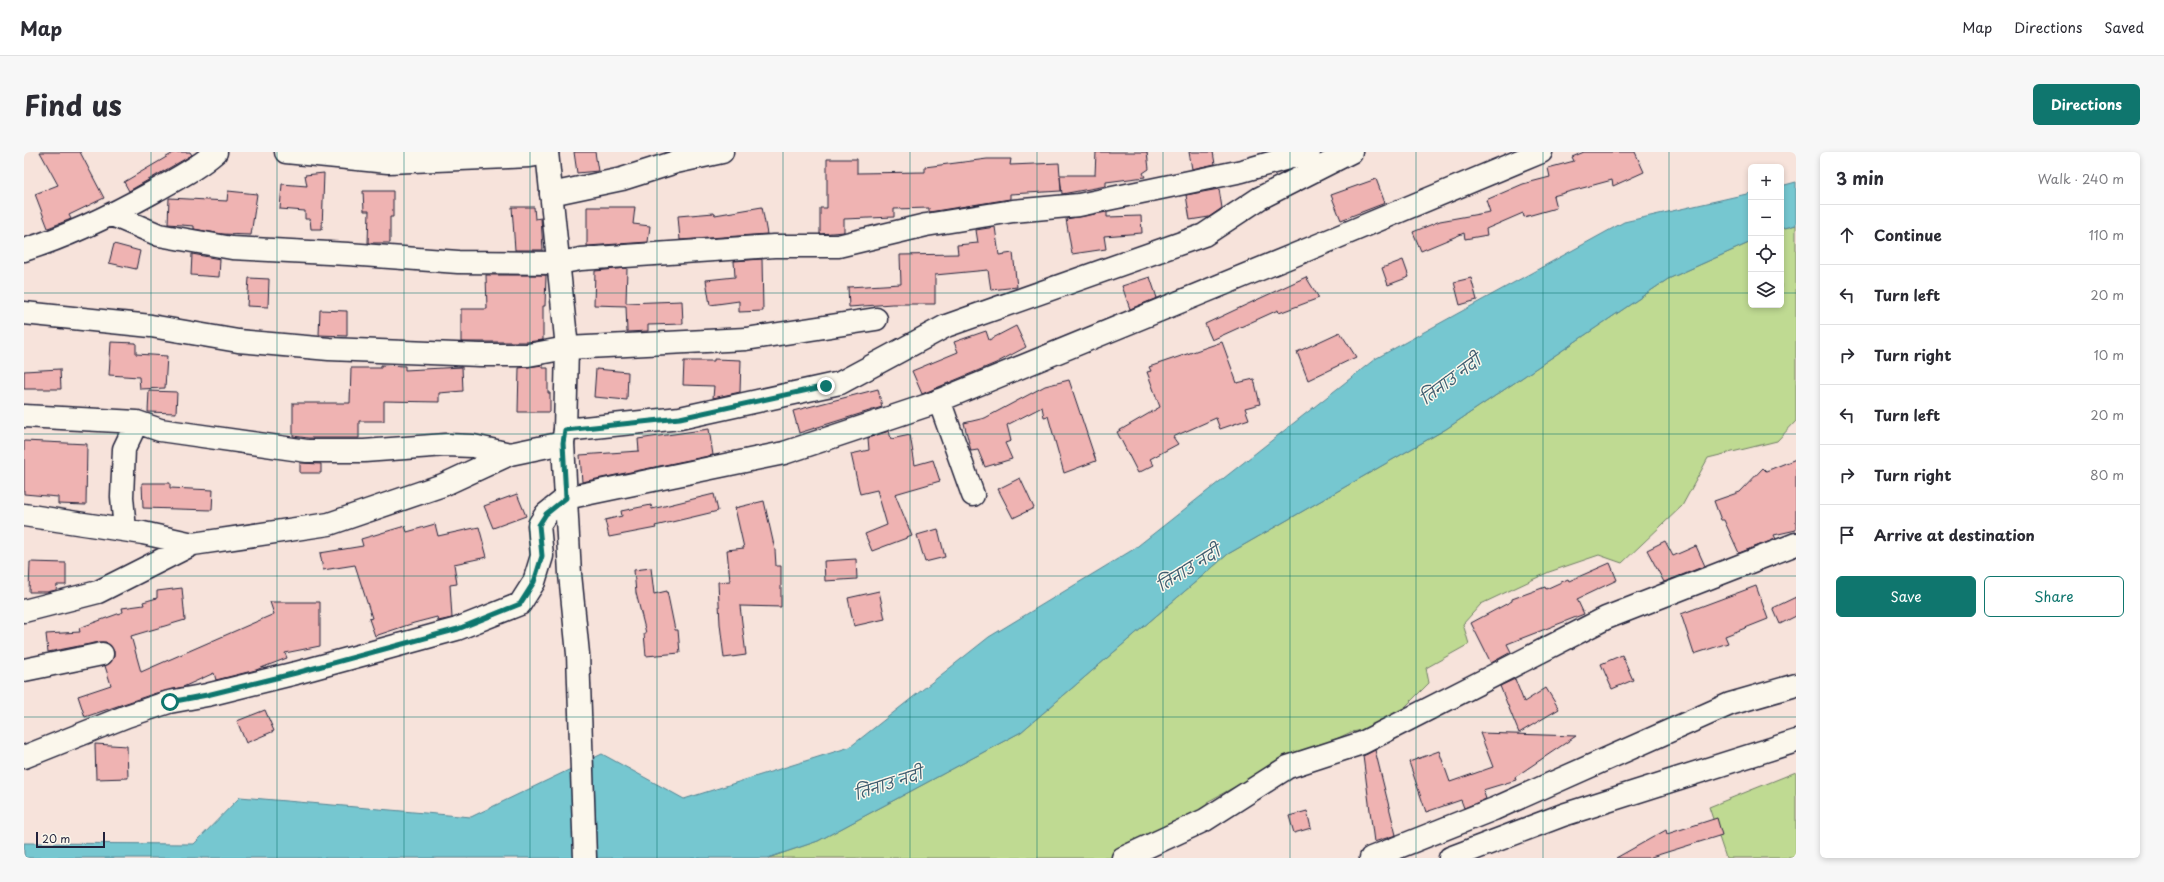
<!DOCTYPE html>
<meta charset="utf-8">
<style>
body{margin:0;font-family:"Playpen Sans","Playpen Sans Deva",sans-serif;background:#f7f7f7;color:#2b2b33}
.controls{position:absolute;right:12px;top:12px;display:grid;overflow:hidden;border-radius:6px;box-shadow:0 2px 6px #0003}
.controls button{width:36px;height:36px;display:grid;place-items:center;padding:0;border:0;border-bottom:1px solid #e1e1e2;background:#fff;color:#2b2b33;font:20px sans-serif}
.scale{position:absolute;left:12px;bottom:10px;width:69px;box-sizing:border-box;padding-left:4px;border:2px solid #22223b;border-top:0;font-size:11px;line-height:14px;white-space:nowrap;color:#22223b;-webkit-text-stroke:3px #fbf7ec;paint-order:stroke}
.stop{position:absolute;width:12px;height:12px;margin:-9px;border:3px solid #0f766e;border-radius:50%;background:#fff}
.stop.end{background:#0f766e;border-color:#fff;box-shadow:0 1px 4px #0008}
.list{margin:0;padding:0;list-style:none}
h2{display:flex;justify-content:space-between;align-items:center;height:52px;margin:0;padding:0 16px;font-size:17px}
h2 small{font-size:13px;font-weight:400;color:#7c7c81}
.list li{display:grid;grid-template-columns:26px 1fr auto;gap:12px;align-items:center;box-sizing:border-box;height:60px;padding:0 16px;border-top:1px solid #e1e1e2}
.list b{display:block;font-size:15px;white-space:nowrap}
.list em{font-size:13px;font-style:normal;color:#7c7c81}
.actions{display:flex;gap:8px;padding:12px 16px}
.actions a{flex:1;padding:9px 0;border:1px solid #0f766e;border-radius:6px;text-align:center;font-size:14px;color:#0f766e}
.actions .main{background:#0f766e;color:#fff}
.icon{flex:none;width:22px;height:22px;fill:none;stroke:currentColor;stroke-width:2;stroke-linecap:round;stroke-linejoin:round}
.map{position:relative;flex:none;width:1772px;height:706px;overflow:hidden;border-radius:6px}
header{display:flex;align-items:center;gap:24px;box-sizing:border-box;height:56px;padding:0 20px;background:#fff;border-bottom:1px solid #e1e1e2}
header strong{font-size:19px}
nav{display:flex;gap:22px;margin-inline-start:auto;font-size:14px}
.intro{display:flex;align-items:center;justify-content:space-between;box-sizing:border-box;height:96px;padding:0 24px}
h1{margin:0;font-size:28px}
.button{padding:10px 18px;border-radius:6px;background:#0f766e;color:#fff;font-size:14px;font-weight:700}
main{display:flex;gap:24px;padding:0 24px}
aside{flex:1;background:#fff;border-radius:6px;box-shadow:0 2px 6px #0003}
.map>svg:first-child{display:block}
</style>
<header>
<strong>Map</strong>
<nav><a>Map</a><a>Directions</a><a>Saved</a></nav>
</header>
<div class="intro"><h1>Find us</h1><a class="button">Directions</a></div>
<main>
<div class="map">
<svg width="1772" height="706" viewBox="0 0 1772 706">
<rect width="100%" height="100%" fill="#f7e3db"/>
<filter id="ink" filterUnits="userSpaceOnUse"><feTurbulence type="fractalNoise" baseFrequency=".025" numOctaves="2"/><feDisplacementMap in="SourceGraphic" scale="8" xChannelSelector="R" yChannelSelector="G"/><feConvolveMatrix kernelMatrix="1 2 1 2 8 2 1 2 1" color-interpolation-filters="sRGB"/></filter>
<g filter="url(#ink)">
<path fill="#bfda92" stroke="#707e66" d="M 1772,73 L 1772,269 L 1753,289 L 1684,306 L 1658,354 L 1598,411 L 1575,403 L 1525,420 L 1457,452 L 1439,472 L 1445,492 L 1402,516 L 1405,531 L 1361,575 L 1327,580 L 1216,632 L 1183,650 L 1185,662 L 1089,706 L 744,706 L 794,689 L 997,580 L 1204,402 L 1422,277 L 1644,127 L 1727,90 L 1727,153 L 1757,153 L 1757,77 Z
M 1772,620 L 1772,706 L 1702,706 L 1685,655 Z"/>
<path fill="#76c7d0" stroke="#548594" d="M 1772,30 L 1772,73 L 1757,77 L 1757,34 Z
M 1727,41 L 1727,90 L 1644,127 L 1422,277 L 1204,402 L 997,580 L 794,689 L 744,706 L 0,706 L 0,691 L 170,692 L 216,645 L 447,665 L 578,602 L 660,647 L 826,595 L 965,485 L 1110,397 L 1351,207 L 1600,70 Z"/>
<path fill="#efb3b2" stroke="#22223b" d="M 16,0 L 56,0 L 80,46 L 45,63 L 47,67 L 24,76 L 11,42 L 34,33 Z
M 151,0 L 166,0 L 168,3 L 105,39 L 100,30 Z
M 550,0 L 571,0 L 574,19 L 553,21 Z
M 1072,0 L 1123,0 L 1125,17 L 1119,21 L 1121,25 L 1082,30 L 1082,34 L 1038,42 L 1036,24 L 1037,39 L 986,42 L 986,47 L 905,60 L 905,56 L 870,57 L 870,65 L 820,67 L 820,80 L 796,82 L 796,56 L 803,56 L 803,7 L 833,7 L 833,21 L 901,20 L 901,15 L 963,7 L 987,7 L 986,13 L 1035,11 L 1036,23 L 1071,23 Z
M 1165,0 L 1189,0 L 1191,12 L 1168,17 Z
M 1560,0 L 1611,0 L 1620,20 L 1589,34 L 1588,28 L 1529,44 L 1532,56 L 1500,65 L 1499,61 L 1462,77 L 1463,83 L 1441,87 L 1440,81 L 1397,99 L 1389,80 L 1416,69 L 1466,60 L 1462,48 L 1499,32 L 1526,25 L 1524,16 L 1550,9 L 1548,5 Z
M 300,21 L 298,77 L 287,77 L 286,67 L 281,67 L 281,59 L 256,57 L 258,32 L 283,34 L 281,23 Z
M 1352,27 L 1361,51 L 1317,68 L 1307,43 Z
M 1195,37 L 1198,56 L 1185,65 L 1166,68 L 1162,43 Z
M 204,39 L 233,42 L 227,83 L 198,82 L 170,77 L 170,74 L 144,72 L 145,46 L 203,49 Z
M 339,39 L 369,39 L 369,65 L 366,65 L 366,91 L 344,91 L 345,59 L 340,59 Z
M 488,55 L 510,55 L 511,67 L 517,66 L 519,98 L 491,98 Z
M 563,55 L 611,55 L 609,72 L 626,74 L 624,90 L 563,94 Z
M 738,55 L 743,82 L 656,88 L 654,64 L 690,61 L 691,63 Z
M 1083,60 L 1083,65 L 1117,64 L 1118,81 L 1080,84 L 1082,97 L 1048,102 L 1042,67 Z
M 971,75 L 975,103 L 989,101 L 993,135 L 967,138 L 964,118 L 911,123 L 911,152 L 868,152 L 825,155 L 824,135 L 877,132 L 876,103 L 934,102 L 933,93 L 954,91 L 952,78 Z
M 90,92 L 116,99 L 112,117 L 85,111 Z
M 168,102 L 196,107 L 195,125 L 167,123 Z
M 738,107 L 739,159 L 715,160 L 715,149 L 686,153 L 682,128 L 711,125 L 710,109 Z
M 1379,108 L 1385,125 L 1364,133 L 1358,116 Z
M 603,116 L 602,151 L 658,149 L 659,172 L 624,173 L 624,179 L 603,180 L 602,154 L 570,153 L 571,119 Z
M 462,123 L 522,123 L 521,154 L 519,154 L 519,188 L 503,190 L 437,190 L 437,157 L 463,157 Z
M 1126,125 L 1133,146 L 1106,157 L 1098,134 Z
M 1282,125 L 1295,146 L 1255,161 L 1254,158 L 1188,188 L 1181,172 Z
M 225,126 L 245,127 L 244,155 L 223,154 Z
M 1447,126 L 1453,148 L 1436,153 L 1430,130 Z
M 296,158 L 323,159 L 323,184 L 295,183 Z
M 992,174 L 1002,195 L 972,211 L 898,242 L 888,219 L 934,200 L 930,190 L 962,179 L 965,188 Z
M 1316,180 L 1332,205 L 1284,228 L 1273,200 Z
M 87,190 L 112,191 L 112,202 L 143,204 L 141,236 L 116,237 L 115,225 L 85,223 Z
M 1198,190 L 1213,231 L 1230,227 L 1236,252 L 1221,256 L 1225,267 L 1196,277 L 1192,266 L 1149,285 L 1154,292 L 1126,307 L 1130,313 L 1114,321 L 1093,280 L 1136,255 L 1123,220 L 1127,219 L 1125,215 Z
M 690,207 L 717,208 L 716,240 L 689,246 L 690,234 L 659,233 L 660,209 L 690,209 Z
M 357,213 L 381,214 L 381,218 L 438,215 L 439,239 L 415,241 L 415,250 L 360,249 L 360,269 L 335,269 L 335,286 L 284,286 L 269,284 L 269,251 L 326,251 L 327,216 L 357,216 Z
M 519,213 L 519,216 L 524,216 L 524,241 L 526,241 L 526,260 L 494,260 L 495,216 Z
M 36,217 L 37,237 L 0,237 L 0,219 Z
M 572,217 L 604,220 L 603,248 L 570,245 Z
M 1045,228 L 1072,309 L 1040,321 L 1024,264 L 1020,265 L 1018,255 L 983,273 L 987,289 L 981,291 L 988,307 L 961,315 L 954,298 L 947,299 L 940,271 L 961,266 L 1021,234 Z
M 854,237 L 858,255 L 775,281 L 769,259 Z
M 125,239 L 153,240 L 152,261 L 124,260 Z
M 685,277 L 689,303 L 558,330 L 556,303 L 615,299 L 614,287 Z
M 865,279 L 867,287 L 886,283 L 891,313 L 909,308 L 916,329 L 871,342 L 888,384 L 848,399 L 841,382 L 863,373 L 853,338 L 836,342 L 827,302 L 845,298 L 844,286 Z
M 0,289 L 63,292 L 62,353 L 34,352 L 34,345 L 0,342 Z
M 1772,307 L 1772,378 L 1750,383 L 1752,387 L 1715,401 L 1700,368 L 1697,368 L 1690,349 L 1716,340 L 1739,316 L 1742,319 Z
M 276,311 L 297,312 L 297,321 L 276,321 Z
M 996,326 L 1010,356 L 989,366 L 974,337 Z
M 118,331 L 146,331 L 146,336 L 189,338 L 188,358 L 119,356 Z
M 493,342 L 502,364 L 469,376 L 460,354 Z
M 690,342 L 694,359 L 631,374 L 632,376 L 585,385 L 581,368 L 598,364 L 597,359 L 627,353 L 628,357 Z
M 740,349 L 751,398 L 752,414 L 757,414 L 757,455 L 716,454 L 722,503 L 700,506 L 696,472 L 694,430 L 706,429 L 703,398 L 720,396 L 711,356 Z
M 411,372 L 414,384 L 455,375 L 463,405 L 430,412 L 433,432 L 426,433 L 428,466 L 414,469 L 413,465 L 390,471 L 351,484 L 345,467 L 348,466 L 331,413 L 299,418 L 296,401 L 339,394 L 337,387 L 381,374 L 383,380 Z
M 914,377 L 921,405 L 901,410 L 893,383 Z
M 1641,389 L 1649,404 L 1672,394 L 1681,414 L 1640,430 L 1623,398 Z
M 832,407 L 833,427 L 801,429 L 800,409 Z
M 6,410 L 42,411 L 42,433 L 33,433 L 32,438 L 23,440 L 5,440 Z
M 1586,411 L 1593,428 L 1553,447 L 1560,462 L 1483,492 L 1487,500 L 1467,511 L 1447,471 L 1488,449 L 1488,447 L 1521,435 L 1522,437 L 1544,427 L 1545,429 Z
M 627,416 L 630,442 L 643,439 L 651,478 L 654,478 L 656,501 L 622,504 L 620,481 L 622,481 L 612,441 L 610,418 Z
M 1732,434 L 1744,467 L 1701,484 L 1704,491 L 1670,502 L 1657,462 Z
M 158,436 L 161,468 L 107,484 L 117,520 L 250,462 L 246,450 L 296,450 L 296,494 L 261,501 L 263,506 L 232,518 L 192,528 L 190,521 L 159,535 L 132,541 L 61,565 L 54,544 L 87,533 L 81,514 L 90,506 L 90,499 L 82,490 L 76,490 L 24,500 L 22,482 L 56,480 L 55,476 L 99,460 L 98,456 L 120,453 L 119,450 L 133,446 L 133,439 Z
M 855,439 L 861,467 L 830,474 L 824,446 Z
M 1772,445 L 1772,464 L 1756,472 L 1749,456 Z
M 1598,503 L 1609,528 L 1588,537 L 1577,512 Z
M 1491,527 L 1500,550 L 1522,536 L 1535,557 L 1495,581 L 1476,534 Z
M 241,558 L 250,579 L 222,591 L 213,569 Z
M 1456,581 L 1552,584 L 1491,625 L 1492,628 L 1459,638 L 1462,647 L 1440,656 L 1437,648 L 1402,660 L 1385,610 L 1415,599 L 1426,630 L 1469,615 Z
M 71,592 L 103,594 L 104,626 L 72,627 Z
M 1351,598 L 1372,683 L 1350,690 L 1339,604 Z
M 1283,659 L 1287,676 L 1270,681 L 1265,664 Z
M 1693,666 L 1698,683 L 1624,706 L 1592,706 L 1642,678 L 1643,682 Z"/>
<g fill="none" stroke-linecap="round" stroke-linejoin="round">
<defs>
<path id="minor" d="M 262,0 L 364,10 L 506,4 L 523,1
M 527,42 L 598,27 L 652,10 L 698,0
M 88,63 L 135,83 L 208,96 L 324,102 L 434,110 L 534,111 L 557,107 L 750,94 L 814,94 L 902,73 L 989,59 L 1055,53 L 1218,19 L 1285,0
M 0,98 C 46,84 88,63 131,39 C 152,27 174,16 192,0
M 0,161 L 127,174 L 214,189 L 305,197 L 456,203 L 504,203 L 543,196 L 722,187 L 852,167
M 915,248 L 949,343
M 0,264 L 113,270
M 541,278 L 656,266 L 816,231 L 922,174 L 1180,83 L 1236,46 L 1327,0
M 0,363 L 119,381 L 169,392
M 101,378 L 98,345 L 100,297 L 113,270 L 136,278 L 283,299 L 340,299 L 422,293 L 449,294 L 486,302
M 0,459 L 74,440 L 169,392 L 305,372 L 419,333 L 486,302 L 539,291
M 0,518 L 78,502
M 0,605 L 103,564 L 145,550 L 183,543 L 272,521 L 433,477 L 496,452 L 510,430 L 518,404 L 515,373 L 522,362 L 542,346 L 760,301 L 904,253 L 1285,97 L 1517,0
M 1099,706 L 1181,668 L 1264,615 L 1338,591 L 1582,466 L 1772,392
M 1347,706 L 1470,657 L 1706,552 L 1772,533"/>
<path id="tertiary" d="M 523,0 L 543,196 L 541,278 L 539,291 L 546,422 L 554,502 L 561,706
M 1426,706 L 1539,663 L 1772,589"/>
</defs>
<use href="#minor" stroke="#22223b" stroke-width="25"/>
<use href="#tertiary" stroke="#22223b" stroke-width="25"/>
<use href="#minor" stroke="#fbf7ec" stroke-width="22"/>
<use href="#tertiary" stroke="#fbf7ec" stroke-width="22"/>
</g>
</g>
<g fill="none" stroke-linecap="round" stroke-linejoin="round" filter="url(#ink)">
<path stroke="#0f766e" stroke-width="5" d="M 146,550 L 183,543 L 272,521 L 434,477 L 496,452 L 510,430 L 518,404 L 515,373 L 522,362 L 542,346 L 539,291 L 541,278 L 656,266 L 802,234"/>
</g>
<path fill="none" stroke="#0f766e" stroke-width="1" stroke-opacity="0.55" d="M 127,0 L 127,706M 253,0 L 253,706M 380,0 L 380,706M 506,0 L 506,706M 633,0 L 633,706M 759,0 L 759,706M 886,0 L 886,706M 1013,0 L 1013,706M 1139,0 L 1139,706M 1266,0 L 1266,706M 1392,0 L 1392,706M 1519,0 L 1519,706M 1645,0 L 1645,706M 0,141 L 1727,141M 1757,141 L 1772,141M 0,282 L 1772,282M 0,424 L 1772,424M 0,565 L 1772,565"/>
<g text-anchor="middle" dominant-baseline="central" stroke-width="3" stroke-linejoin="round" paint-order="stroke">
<g font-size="15" font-style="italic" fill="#3f5c6f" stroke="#fbf7ec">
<text transform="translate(1426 227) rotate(-37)">तिनाउ नदी</text>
<text transform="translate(1164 416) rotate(-32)">तिनाउ नदी</text>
<text transform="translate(864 631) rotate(-18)">तिनाउ नदी</text>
</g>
</g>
</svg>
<div class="controls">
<button>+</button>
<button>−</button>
<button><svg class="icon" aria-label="locate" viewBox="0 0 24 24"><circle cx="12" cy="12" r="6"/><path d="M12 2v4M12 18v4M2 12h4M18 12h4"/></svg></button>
<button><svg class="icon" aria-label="layers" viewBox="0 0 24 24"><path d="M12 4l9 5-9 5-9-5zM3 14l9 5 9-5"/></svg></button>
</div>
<div class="scale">20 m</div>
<div class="stop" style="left:146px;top:550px"></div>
<div class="stop end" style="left:802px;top:234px"></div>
</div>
<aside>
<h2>3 min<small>Walk · 240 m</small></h2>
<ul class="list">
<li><svg class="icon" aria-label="ahead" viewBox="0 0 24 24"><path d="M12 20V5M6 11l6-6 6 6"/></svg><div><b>Continue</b></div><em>110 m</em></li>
<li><svg class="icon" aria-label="left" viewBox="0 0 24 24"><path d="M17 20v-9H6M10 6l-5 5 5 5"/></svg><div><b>Turn left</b></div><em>20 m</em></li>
<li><svg class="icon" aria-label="right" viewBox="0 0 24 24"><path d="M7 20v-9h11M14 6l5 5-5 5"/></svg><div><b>Turn right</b></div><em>10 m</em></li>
<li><svg class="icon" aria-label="left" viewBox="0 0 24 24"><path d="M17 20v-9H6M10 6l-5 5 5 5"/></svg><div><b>Turn left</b></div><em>20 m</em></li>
<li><svg class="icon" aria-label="right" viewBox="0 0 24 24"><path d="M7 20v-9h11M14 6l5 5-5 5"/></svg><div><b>Turn right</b></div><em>80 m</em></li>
<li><svg class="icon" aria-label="arrive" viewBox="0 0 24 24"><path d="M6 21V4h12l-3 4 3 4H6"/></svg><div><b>Arrive at destination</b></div></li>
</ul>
<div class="actions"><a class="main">Save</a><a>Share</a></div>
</aside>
</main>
